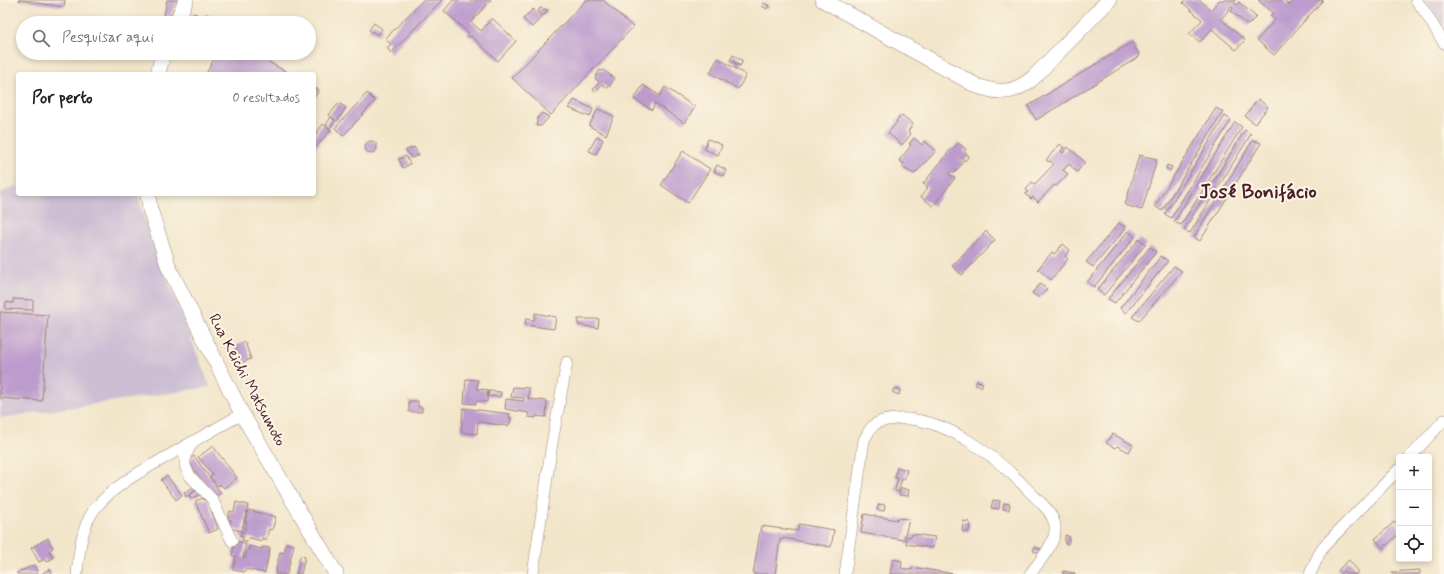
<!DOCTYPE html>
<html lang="pt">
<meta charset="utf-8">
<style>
body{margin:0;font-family:Mynerve,sans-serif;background:#f2f2f2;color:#202124}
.controls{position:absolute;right:12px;bottom:12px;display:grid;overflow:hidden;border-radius:4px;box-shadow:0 2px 6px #0003}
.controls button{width:36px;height:36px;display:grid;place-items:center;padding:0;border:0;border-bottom:1px solid #e0e0e0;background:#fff;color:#202124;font:20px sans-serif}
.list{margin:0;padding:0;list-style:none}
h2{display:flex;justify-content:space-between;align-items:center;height:52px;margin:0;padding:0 16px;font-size:17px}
h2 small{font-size:13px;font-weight:400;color:#757577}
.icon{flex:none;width:22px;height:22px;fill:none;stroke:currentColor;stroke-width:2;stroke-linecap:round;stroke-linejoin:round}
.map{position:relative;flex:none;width:1444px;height:574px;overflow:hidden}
.search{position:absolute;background:#fff;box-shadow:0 2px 6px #0003;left:16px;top:16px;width:300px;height:44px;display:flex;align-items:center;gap:10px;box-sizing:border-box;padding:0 14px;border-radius:22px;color:#757577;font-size:15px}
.panel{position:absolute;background:#fff;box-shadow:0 2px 6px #0003;left:16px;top:72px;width:300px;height:124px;border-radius:4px}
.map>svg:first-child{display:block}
</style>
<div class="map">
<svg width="1444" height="574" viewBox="0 0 1444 574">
<rect width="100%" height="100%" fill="#fcf5e5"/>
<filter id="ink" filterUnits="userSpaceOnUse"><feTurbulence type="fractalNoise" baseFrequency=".025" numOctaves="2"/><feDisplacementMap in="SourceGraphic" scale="8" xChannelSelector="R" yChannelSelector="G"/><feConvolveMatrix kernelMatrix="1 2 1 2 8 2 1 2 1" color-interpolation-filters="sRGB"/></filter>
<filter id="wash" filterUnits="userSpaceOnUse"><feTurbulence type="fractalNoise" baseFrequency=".012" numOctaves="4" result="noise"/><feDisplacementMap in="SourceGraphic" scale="16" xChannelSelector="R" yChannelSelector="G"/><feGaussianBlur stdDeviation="0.9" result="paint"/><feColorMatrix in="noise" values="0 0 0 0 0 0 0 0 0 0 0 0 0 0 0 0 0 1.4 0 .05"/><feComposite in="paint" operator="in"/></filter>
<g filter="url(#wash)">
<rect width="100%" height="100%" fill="#f2e6ca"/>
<path fill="#ccbfd4" d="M 1425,0 L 1444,0 L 1444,29 Z
M 18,185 L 18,194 L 138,194 L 144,217 L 171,288 L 210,387 L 0,418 L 0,193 Z"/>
<g id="blocks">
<path fill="#bd9ccd" d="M 18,0 L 65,0 L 64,7 Z
M 167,0 L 178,0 L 170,17 L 164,16 Z
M 423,0 L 442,0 L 391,53 L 387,48 L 391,44 L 385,39 Z
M 453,0 L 491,0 L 471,22 L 481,31 L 492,18 L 516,41 L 498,61 L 471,36 L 470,37 L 467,35 L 469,33 L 444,11 Z
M 586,0 L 603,0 L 633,27 L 551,115 L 512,78 Z
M 1185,0 L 1200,0 L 1211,10 L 1219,0 L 1236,0 L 1234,3 L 1237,5 L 1239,2 L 1256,17 L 1248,25 L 1231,11 L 1233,9 L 1231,6 L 1229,8 L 1230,9 L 1221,19 L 1245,40 L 1236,50 L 1212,29 L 1200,42 L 1189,34 L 1202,20 L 1183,3 Z
M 1258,0 L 1284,0 L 1289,5 L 1294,0 L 1323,0 L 1274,55 L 1257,40 L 1275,20 L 1270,16 L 1273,13 Z
M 764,3 L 769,6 L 767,9 L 762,6 Z
M 540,8 L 548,10 L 543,16 L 538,11 Z
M 533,9 L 542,17 L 532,27 L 523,19 Z
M 193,14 L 197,14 L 196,19 L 199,20 L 197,23 L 189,23 Z
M 206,14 L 214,18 L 212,23 L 202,23 Z
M 374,23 L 382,29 L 378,35 L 369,30 Z
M 1132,42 L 1140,56 L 1036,120 L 1028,106 Z
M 217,53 L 253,53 L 290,74 L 206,74 Z
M 733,55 L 743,61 L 740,66 L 730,60 Z
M 718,58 L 746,75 L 738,89 L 710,73 Z
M 600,70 L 602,71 L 603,70 L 614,78 L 614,79 L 609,87 L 607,88 L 602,84 L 596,92 L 593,90 L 599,82 L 595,78 Z
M 643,85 L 660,96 L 665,87 L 695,107 L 684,123 L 655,103 L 652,110 L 634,99 Z
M 314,87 L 319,90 L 314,98 Z
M 367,93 L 375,101 L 343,136 L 335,128 Z
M 1258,99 L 1268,107 L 1255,124 L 1245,116 Z
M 574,100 L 593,109 L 590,117 L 569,108 Z
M 339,103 L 346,108 L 337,121 L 329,115 Z
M 1216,108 L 1223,112 L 1162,211 L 1155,206 Z
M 598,109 L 614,116 L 606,135 L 589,126 Z
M 542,113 L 549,117 L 541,126 L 536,126 L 538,117 Z
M 902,115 L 913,124 L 908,131 L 911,134 L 902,145 L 888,133 L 897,122 L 896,121 Z
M 1225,116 L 1231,120 L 1171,218 L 1165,214 Z
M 331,117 L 335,121 L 330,128 L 326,125 Z
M 1235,122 L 1242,127 L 1181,225 L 1174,222 Z
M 323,124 L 331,130 L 314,149 L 314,137 Z
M 1245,130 L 1251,134 L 1190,233 L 1184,230 Z
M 597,136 L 603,140 L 596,154 L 589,151 Z
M 914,138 L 922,145 L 925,141 L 936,151 L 914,174 L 902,167 L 904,164 L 899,160 L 907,151 L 911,145 L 909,144 Z
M 708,139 L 722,145 L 718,155 L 704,149 Z
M 1253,140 L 1261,143 L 1200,241 L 1194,237 Z
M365 147a6 6 0 1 1 12 0a6 6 0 1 1-12 0Z
M 958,143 L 966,149 L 964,152 L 969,156 L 965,161 L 961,158 L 959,160 L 963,163 L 954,173 L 951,171 L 949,174 L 955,178 L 933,206 L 921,197 L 928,187 L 923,184 L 951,149 L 952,150 Z
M 1060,144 L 1064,148 L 1061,151 L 1063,153 L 1068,147 L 1085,162 L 1077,172 L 1069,164 L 1063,170 L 1068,174 L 1056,186 L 1054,185 L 1038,202 L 1033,197 L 1031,199 L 1025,194 L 1028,192 L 1026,190 L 1032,182 L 1035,184 L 1054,164 L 1050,161 L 1049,162 L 1046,160 Z
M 414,147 L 419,155 L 411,158 L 406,150 Z
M 683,151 L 710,169 L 688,203 L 661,185 Z
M 1139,155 L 1157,159 L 1142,210 L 1125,205 Z
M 406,156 L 410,164 L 403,168 L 399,159 Z
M 717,165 L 726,170 L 723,176 L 714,171 Z
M 1167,165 L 1172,167 L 1170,171 L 1166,169 Z
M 1119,223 L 1126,228 L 1093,267 L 1086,262 Z
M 986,231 L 995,240 L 962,275 L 952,266 Z
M 1128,231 L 1135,237 L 1094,287 L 1087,282 Z
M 1139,239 L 1146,244 L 1104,295 L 1097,290 Z
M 1063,244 L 1070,250 L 1065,256 L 1068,259 L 1051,280 L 1038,269 L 1052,252 L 1054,254 Z
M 1150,247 L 1156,252 L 1115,303 L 1108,299 Z
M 1161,256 L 1168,261 L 1126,313 L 1120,308 Z
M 1174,266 L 1182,271 L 1139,321 L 1132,317 Z
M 1040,284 L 1047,289 L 1039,298 L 1032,293 Z
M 13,299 L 33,300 L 33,310 L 5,309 L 6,302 L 13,303 Z
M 0,312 L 48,315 L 42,401 L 0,398 Z
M 535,313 L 556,317 L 554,329 L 525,325 L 526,319 L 534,320 Z
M 578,319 L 599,319 L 598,328 L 578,325 Z
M 245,342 L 251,359 L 241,363 L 235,346 Z
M 466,379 L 478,380 L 477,389 L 488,390 L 487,402 L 476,401 L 476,404 L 464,403 Z
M 977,381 L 983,383 L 981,387 L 975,385 Z
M 513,387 L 529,388 L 528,399 L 547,401 L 546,417 L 536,416 L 536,418 L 528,417 L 529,413 L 505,409 L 506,399 L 524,401 L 524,398 L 511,397 Z
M 894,389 L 900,390 L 899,395 L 892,392 Z
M 489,391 L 501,392 L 500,397 L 488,396 Z
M 409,401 L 418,401 L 418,407 L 422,407 L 422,412 L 409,412 Z
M 463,408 L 510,414 L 509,418 L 511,418 L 510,424 L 509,424 L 508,426 L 478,422 L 477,434 L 461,432 Z
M 1113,434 L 1133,445 L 1129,452 L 1117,446 L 1115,448 L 1106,443 Z
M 213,446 L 237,478 L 224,488 L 220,484 L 218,486 L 210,477 L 213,475 L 198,457 Z
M 194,456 L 221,493 L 214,497 L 188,461 Z
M 897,467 L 907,470 L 904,480 L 902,479 L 898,492 L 895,491 L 898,478 L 895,478 Z
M 167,476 L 182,495 L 176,500 L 161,480 Z
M 198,485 L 200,487 L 186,497 L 184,493 Z
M 200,488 L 203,493 L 191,499 L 189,496 Z
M 901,488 L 909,490 L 908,496 L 899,495 Z
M 203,498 L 204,500 L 207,499 L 218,529 L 209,533 L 195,501 Z
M 993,500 L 1000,501 L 999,509 L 991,508 Z
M 236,502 L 248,505 L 242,531 L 229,528 L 231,520 L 228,519 L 230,511 L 234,512 Z
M 1004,503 L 1010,504 L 1009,510 L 1003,509 Z
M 879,504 L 885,505 L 884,511 L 877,510 Z
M 248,510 L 276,517 L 272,530 L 269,529 L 266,540 L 262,538 L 262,541 L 250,538 L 248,538 L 247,541 L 242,540 L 243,537 L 240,536 L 241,532 L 244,533 L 247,522 L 245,522 Z
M 864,514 L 897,520 L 897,518 L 909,519 L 904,540 L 861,533 Z
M 963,521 L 970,522 L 969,532 L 962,531 Z
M 1394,522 L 1399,527 L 1399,534 L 1383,548 L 1375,539 Z
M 799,524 L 834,530 L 831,547 L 783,538 L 782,540 L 780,539 L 775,574 L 753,574 L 761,526 L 798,531 Z
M 912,534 L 935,537 L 933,548 L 906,544 L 907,536 L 911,537 Z
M 1065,535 L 1070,537 L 1068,544 L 1065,544 Z
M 48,538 L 53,548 L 49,551 L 53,558 L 46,562 L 45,559 L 39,562 L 31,548 Z
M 235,541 L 246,543 L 243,557 L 245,558 L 247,550 L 249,550 L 249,546 L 262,549 L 262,547 L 270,548 L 265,573 L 245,569 L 245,572 L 233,570 L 236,556 L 232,556 Z
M 286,543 L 294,545 L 287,574 L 275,574 L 280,552 L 284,553 Z
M 1035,547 L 1041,549 L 1040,553 L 1033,551 Z
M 300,556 L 305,557 L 301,574 L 296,574 Z
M 893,559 L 902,561 L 901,568 L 912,570 L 912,567 L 954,574 L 890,574 Z
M 1349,560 L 1359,572 L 1356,574 L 1346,574 L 1344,571 L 1341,574 L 1338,570 Z
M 34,565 L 38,574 L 17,574 L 16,573 Z
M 50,569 L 52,574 L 41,574 Z
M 1420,570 L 1420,574 L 1392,574 L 1392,572 Z
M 1063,571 L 1075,573 L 1075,574 L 1063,574 Z"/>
</g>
</g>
<g filter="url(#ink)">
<use href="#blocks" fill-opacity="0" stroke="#9e827a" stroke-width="1"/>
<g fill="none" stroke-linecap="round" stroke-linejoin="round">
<defs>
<path id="street" d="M 1416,0 L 1423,9 L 1444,43
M 193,442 L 185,456 L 185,466 L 190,476 L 212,499 L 232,541
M 1410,457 L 1444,420
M 77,574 C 79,553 81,528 94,510 C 111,487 143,470 168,456 C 192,442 217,428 242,414
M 533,574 L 552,443 L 567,362
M 845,574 L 864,440 C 867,435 870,428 874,425 C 880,420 888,420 895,419 C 945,415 998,458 1030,492 C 1040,502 1053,512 1055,526 C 1057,542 1039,562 1030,574
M 1310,574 L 1319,554 L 1325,545 L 1399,469"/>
<path id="secondary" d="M 823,0 L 977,86 C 1000,94 1012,94 1032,79 L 1109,0
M 176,23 L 186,0
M 158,74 L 163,53
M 148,194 L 150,209 L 169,268 L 242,414 L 336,574"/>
</defs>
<use href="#street" stroke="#9e827a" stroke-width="12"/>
<use href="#secondary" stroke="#9e827a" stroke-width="16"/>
<use href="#street" stroke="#fff" stroke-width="11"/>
<use href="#secondary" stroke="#fff" stroke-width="15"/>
</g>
</g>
<g text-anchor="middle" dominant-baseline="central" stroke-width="4" stroke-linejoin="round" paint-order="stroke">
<g font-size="16" fill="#4a1f2b" stroke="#fcf5e5">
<text transform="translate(247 380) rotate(62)">Rua Keichi Matsumoto</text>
</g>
<g font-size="20" font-weight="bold" fill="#4a1f2b" stroke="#fcf5e5">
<text x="1258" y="192">José Bonifácio</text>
</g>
</g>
</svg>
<div class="controls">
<button>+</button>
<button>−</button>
<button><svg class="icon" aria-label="locate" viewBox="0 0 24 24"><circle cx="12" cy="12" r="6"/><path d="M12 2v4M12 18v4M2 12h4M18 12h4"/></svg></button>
</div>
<div class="search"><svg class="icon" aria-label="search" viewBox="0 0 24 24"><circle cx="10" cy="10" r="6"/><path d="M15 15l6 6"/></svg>Pesquisar aqui</div>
<section class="panel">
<h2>Por perto<small>0 resultados</small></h2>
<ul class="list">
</ul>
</section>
</div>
